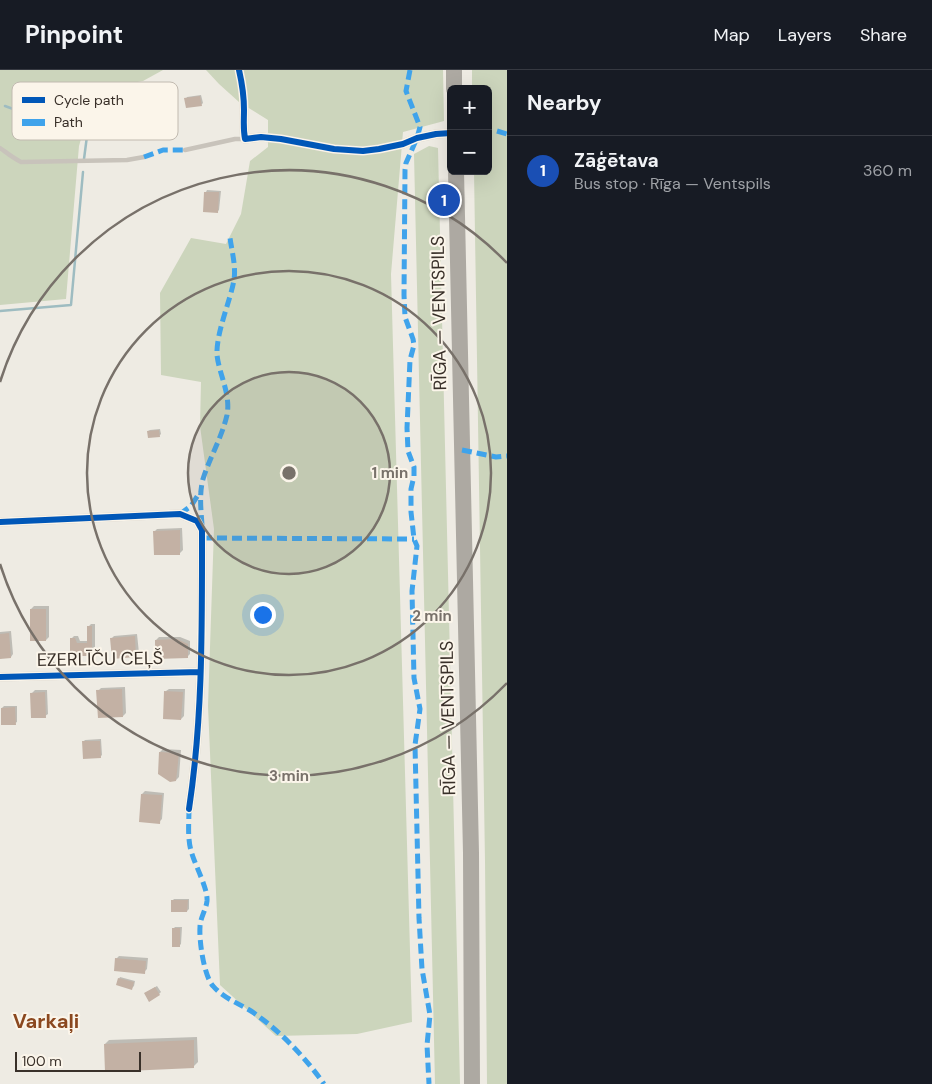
<!DOCTYPE html>
<meta charset="utf-8">
<style>
body{margin:0;font-family:"DM Sans",sans-serif;background:#20242c;color:#f1f3f6}
.controls{position:absolute;right:15px;top:15px;display:grid;overflow:hidden;border-radius:8px;box-shadow:0 5px 20px #0002}
.controls button{width:45px;height:45px;display:grid;place-items:center;padding:0;border:0;border-bottom:1px solid #363941;background:#171b24;color:#f1f3f6;font:25px sans-serif}
.scale{position:absolute;left:15px;bottom:12px;width:126px;box-sizing:border-box;padding-left:5px;border:2px solid #393029;border-top:0;font-size:14px;line-height:18px;white-space:nowrap;color:#393029;-webkit-text-stroke:4px #fbf5ea;paint-order:stroke}
.you{position:absolute;left:262px;top:544px;width:18px;height:18px;margin:-12px;border:4px solid #fff;border-radius:50%;background:#1a73e8;box-shadow:0 0 0 8px #1a73e833}
.badge{display:grid;place-items:center;width:32px;height:32px;border-radius:50%;background:#7c3aed;color:#fff;font-size:16px;font-weight:700}
.pin{position:absolute;translate:-50% -50%;border:2px solid #fff;box-shadow:0 1px 5px #0006}
.list{margin:0;padding:0;list-style:none}
h2{display:flex;justify-content:space-between;align-items:center;height:65px;margin:0;padding:0 20px;font-size:21px}
h2 small{font-size:16px;font-weight:400;color:#9ea1a6}
.list li{display:grid;grid-template-columns:32px 1fr auto;gap:15px;align-items:center;box-sizing:border-box;height:70px;padding:0 20px;border-top:1px solid #363941}
.list b{display:block;font-size:19px;white-space:nowrap}
.list p{margin:0;font-size:16px;white-space:nowrap;color:#9ea1a6}
.list em{font-size:16px;font-style:normal;color:#9ea1a6}
.map{position:relative;flex:none;width:507px;height:1014px;overflow:hidden}
header{display:flex;align-items:center;gap:30px;box-sizing:border-box;height:70px;padding:0 25px;background:#171b24;border-bottom:1px solid #363941}
header strong{font-size:24px}
nav{display:flex;gap:28px;margin-inline-start:auto;font-size:18px}
main{display:flex}
aside{flex:1;background:#171b24}
.map>svg:first-child{display:block}
</style>
<header>
<strong>Pinpoint</strong>
<nav><a>Map</a><a>Layers</a><a>Share</a></nav>
</header>
<main>
<div class="map">
<svg width="507" height="1014" viewBox="0 0 507 1014">
<rect width="100%" height="100%" fill="#eeebe3"/>
<path fill="#ccd5bc" d="M 0,0 L 163,0 L 143,11 L 95,20 L 79,76 L 66,229 L 0,235 Z
M 206,0 L 443,0 L 444,51 L 403,62 L 391,204 L 412,952 L 357,964 L 276,966 L 220,915 L 208,636 L 214,459 L 200,356 L 201,312 L 161,305 L 160,223 L 191,168 L 226,174 L 241,144 L 250,91 L 268,77 L 268,50 L 239,32 L 219,14 Z
M 472,0 L 507,0 L 507,1014 L 487,1014 L 485,791 L 474,101 L 488,101 L 488,19 L 472,19 Z
M 429,76 L 438,78 L 460,1014 L 435,1014 L 414,84 Z"/>
<path fill="#0003" d="M 201,25 L 203,33 L 201,35 L 186,29 L 187,27 Z
M 207,120 L 221,121 L 219,140 L 218,141 L 206,122 Z
M 160,359 L 161,364 L 159,366 L 148,361 L 150,360 Z
M 182,458 L 183,480 L 180,483 L 154,462 L 157,459 Z
M 34,536 L 49,536 L 49,567 L 46,570 L 31,539 Z
M 91,554 L 95,554 L 95,582 L 92,585 L 71,569 L 74,566 L 78,566 L 80,571 L 88,571 L 88,557 Z
M 11,561 L 13,584 L 11,587 L 0,588 L 0,562 Z
M 137,564 L 139,583 L 136,586 L 111,569 L 114,566 Z
M 159,567 L 180,567 L 190,571 L 190,584 L 187,587 L 156,570 Z
M 125,617 L 126,643 L 123,646 L 98,621 L 101,618 Z
M 169,619 L 185,619 L 184,646 L 181,649 L 166,621 Z
M 35,620 L 47,620 L 48,644 L 45,646 L 32,623 Z
M 4,636 L 17,636 L 17,652 L 15,653 L 2,638 Z
M 101,669 L 102,685 L 100,687 L 83,672 L 85,670 Z
M 163,679 L 181,680 L 179,707 L 176,710 L 160,682 Z
M 145,721 L 164,723 L 162,749 L 159,752 L 142,724 Z
M 174,829 L 189,829 L 189,839 L 187,841 L 173,830 Z
M 175,857 L 182,857 L 181,874 L 180,875 L 173,859 Z
M 119,886 L 148,888 L 147,899 L 144,902 L 116,889 Z
M 120,907 L 135,911 L 134,916 L 132,918 L 119,909 Z
M 157,916 L 161,922 L 159,924 L 147,922 Z
M 197,967 L 198,992 L 194,996 L 105,974 L 109,970 Z"/>
<g fill="none" stroke-linecap="round" stroke-linejoin="round">
<path stroke="#9ebcc1" stroke-width="2.5" d="M 5,36 L 87,66 L 84,89
M 0,241 L 71,235 L 83,102"/>
</g>
<path fill="#c3b1a4" d="M 200,26 L 202,36 L 186,38 L 184,28 Z
M 204,122 L 219,122 L 218,143 L 203,142 Z
M 159,360 L 160,367 L 148,368 L 147,361 Z
M 180,460 L 180,485 L 154,485 L 153,461 Z
M 30,539 L 46,539 L 46,571 L 30,571 Z
M 87,556 L 92,556 L 92,586 L 70,586 L 70,568 L 75,568 L 77,573 L 87,573 Z
M 9,563 L 11,588 L 0,589 L 0,564 Z
M 135,566 L 136,587 L 112,589 L 110,568 Z
M 177,569 L 188,574 L 188,588 L 155,589 L 155,570 Z
M 122,619 L 123,647 L 98,648 L 96,620 Z
M 164,621 L 183,622 L 181,650 L 163,649 Z
M 45,622 L 46,648 L 31,648 L 30,623 Z
M 15,637 L 16,655 L 1,655 L 1,638 Z
M 82,671 L 100,671 L 101,688 L 83,689 Z
M 159,682 L 179,683 L 176,711 L 170,712 L 158,704 Z
M 141,724 L 162,725 L 160,754 L 139,752 Z
M 171,830 L 188,830 L 187,842 L 171,842 Z
M 172,858 L 180,858 L 180,877 L 172,877 Z
M 115,888 L 146,891 L 145,904 L 114,901 Z
M 118,908 L 134,912 L 132,920 L 116,915 Z
M 155,917 L 160,925 L 149,932 L 144,923 Z
M 194,970 L 194,998 L 105,1002 L 104,974 Z"/>
<g fill="none" stroke-linecap="round" stroke-linejoin="round">
<path stroke="#c8c3bb" stroke-width="4.5" d="M 0,78 C 7,83 13,88 21,92 L 127,90 L 144,87
M 185,80 L 235,69 L 245,69"/>
<path stroke="#c8c3bb" stroke-width="9" d="M 239,0 C 242,13 244,26 244,40 C 244,51 243,58 245,69 L 261,67 L 281,69 L 334,79 L 363,81 L 379,79 L 403,74 L 417,68 L 436,64 L 451,63
M 0,452 L 180,444 L 197,451 L 202,460 C 202,553 203,647 189,739
M 0,607 L 200,602"/>
<path stroke="#ada9a2" stroke-width="16" d="M 454,0 L 454,19
M 456,101 L 471,783 L 472,1014"/>
<path stroke="#3fa3eb" stroke-width="5" stroke-dasharray="10 5" stroke-linecap="butt" d="M 410,0 L 406,21 L 420,57 L 417,68 L 406,93 L 405,100 L 404,225 L 405,247 L 413,269 L 414,275 L 410,290 L 407,358 L 408,381 L 414,397 L 414,406 L 411,419 L 411,442 L 414,469 L 417,476 L 412,521 L 414,608 L 420,639 L 415,675 L 419,848 L 422,899 L 430,945 L 427,975 L 429,1014
M 497,61 L 507,64
M 144,87 L 163,80 L 185,80
M 462,380 L 496,387 L 507,386
M 180,444 L 191,436 L 200,422
M 202,455 C 201,440 199,424 203,409 C 210,387 222,367 227,345 C 231,324 219,304 217,285 C 216,263 230,232 234,210 C 236,196 232,182 230,168
M 202,468 L 414,469
M 189,739 C 189,754 187,769 192,784 C 196,797 208,819 207,831 C 206,840 200,848 200,857 C 199,871 204,906 213,916 C 224,929 241,934 254,943 C 281,962 305,987 324,1014"/>
<defs>
<path id="cycleway" d="M 239,0 C 242,13 244,26 244,40 C 244,51 243,58 245,69 L 261,67 L 281,69 L 334,79 L 363,81 L 379,79 L 403,74 L 417,68 L 436,64 L 451,63
M 0,452 L 180,444 L 197,451 L 202,460 C 202,553 203,647 189,739
M 0,607 L 200,602"/>
</defs>
<use href="#cycleway" stroke="#fbf5ea" stroke-width="9"/>
<use href="#cycleway" stroke="#0057b8" stroke-width="6"/>
</g>
<circle cx="289" cy="403" r="101" fill="#78716a" fill-opacity=".12"/>
<g fill="none" stroke="#78716a" stroke-width="2.5">
<circle cx="289" cy="403" r="101"/>
<circle cx="289" cy="403" r="202"/>
<path d="M507 613A303 303 0 0 1 0 494M0 312A303 303 0 0 1 507 193"/>
</g>
<g text-anchor="middle" dominant-baseline="central" stroke-width="4" stroke-linejoin="round" paint-order="stroke">
<g font-size="18" fill="#393029" stroke="#fbf5ea">
<text transform="translate(439 243) rotate(-91)">RĪGA — VENTSPILS</text>
<text transform="translate(100 589) rotate(-1)">EZERLĪČU CEĻŠ</text>
<text transform="translate(448 648) rotate(-91)">RĪGA — VENTSPILS</text>
</g>
<g font-size="20" font-weight="bold" fill="#8b481f" stroke="#fbf5ea">
<text x="46" y="951">Varkaļi</text>
</g>
</g>
<rect x="12" y="12" width="166" height="58" rx="8" fill="#fbf5ea" stroke="#c1bab0" stroke-width="1"/>
<rect x="22" y="27" width="23" height="6" fill="#0057b8"/>
<rect x="22" y="49" width="23" height="7" fill="#3fa3eb"/>
<g font-size="14" fill="#393029">
<text x="54" y="35">Cycle path</text>
<text x="54" y="57">Path</text>
</g>
<circle cx="289" cy="403" r="8" fill="#78716a" stroke="#fbf5ea" stroke-width="2.5"/>
<g font-size="15" text-anchor="middle" font-weight="bold" fill="#78716a" stroke="#fbf5ea" stroke-width="4" stroke-linejoin="round" paint-order="stroke">
<text x="390" y="408">1 min</text>
<text x="432" y="551">2 min</text>
<text x="289" y="711">3 min</text>
</g>
</svg>
<div class="controls">
<button>+</button>
<button>−</button>
</div>
<div class="scale">100 m</div>
<div class="you"></div>
<div class="pin badge" style="left:444px;top:130px;background:#1a4fb4">1</div>
</div>
<aside>
<h2>Nearby<small></small></h2>
<ul class="list">
<li><span class="badge" style="background:#1a4fb4">1</span><div><b>Zāģētava</b><p>Bus stop · Rīga — Ventspils</p></div><em>360 m</em></li>
</ul>
</aside>
</main>
